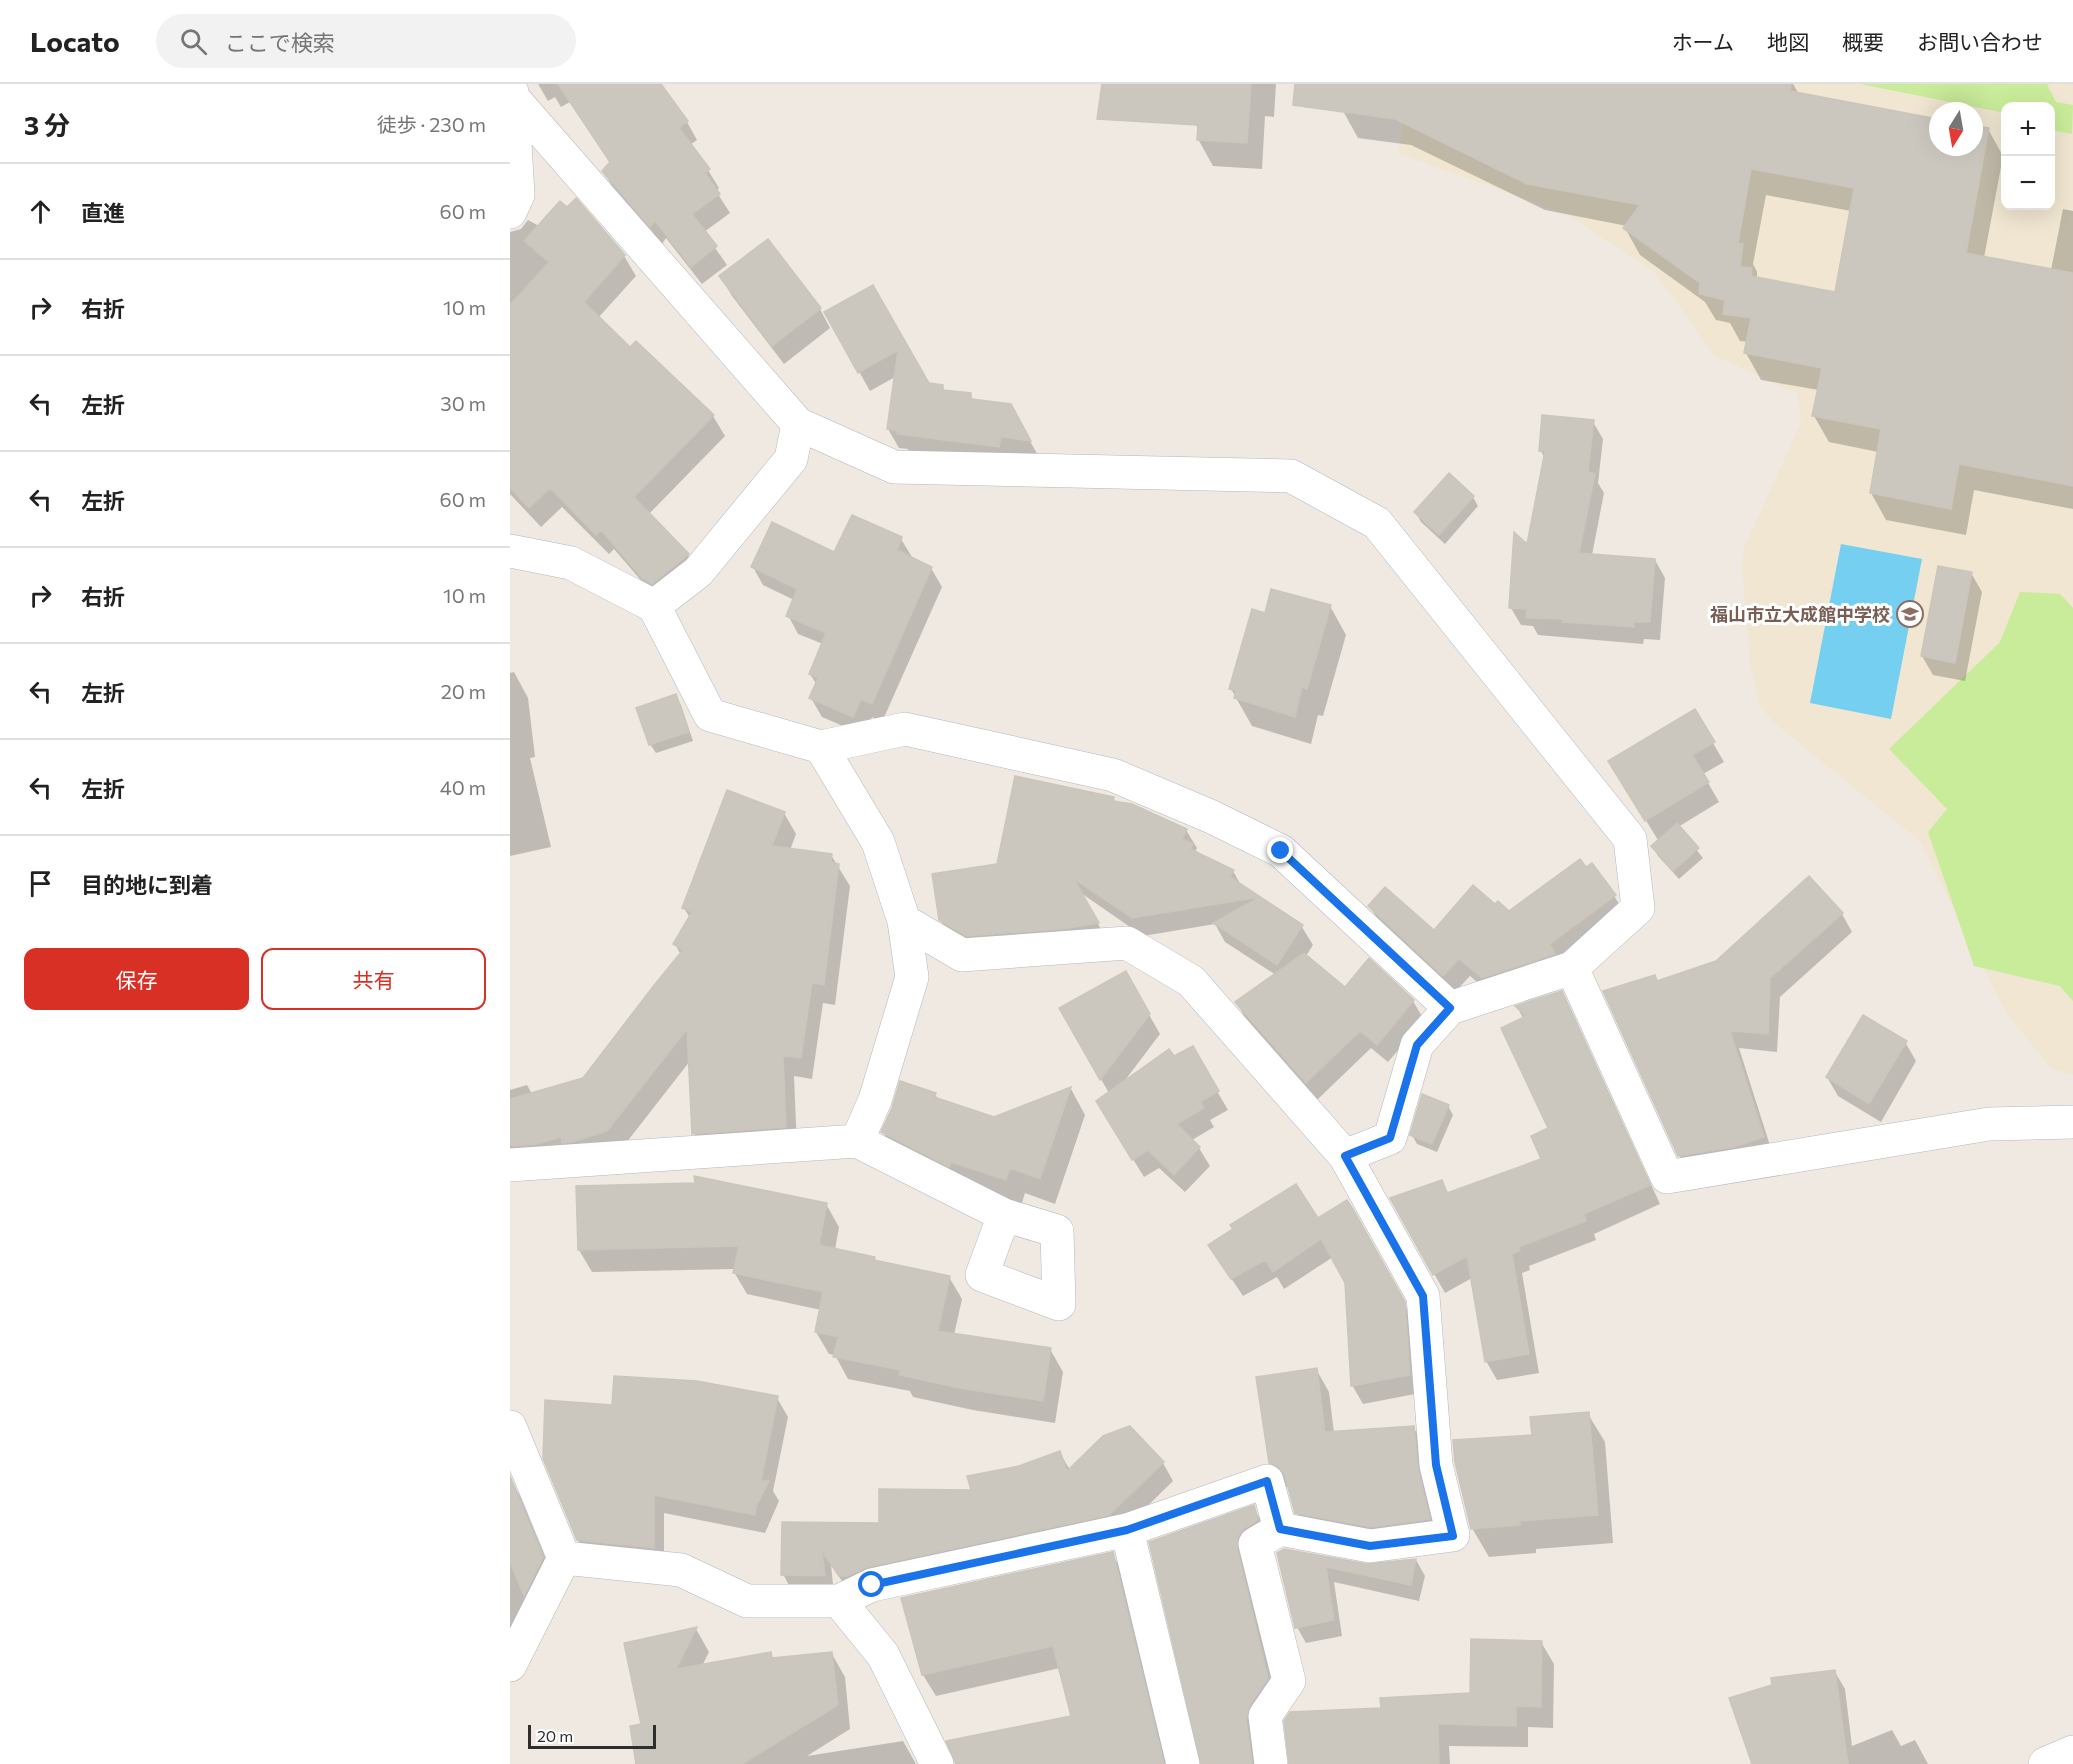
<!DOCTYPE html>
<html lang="ja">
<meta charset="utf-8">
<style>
body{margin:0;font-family:Commissioner,"Noto Sans JP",sans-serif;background:#f2f2f2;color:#222}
.controls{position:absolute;right:18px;top:18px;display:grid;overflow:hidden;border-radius:12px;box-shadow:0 6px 24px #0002}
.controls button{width:54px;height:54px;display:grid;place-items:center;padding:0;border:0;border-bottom:2px solid #e0e0e0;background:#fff;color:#222;font:30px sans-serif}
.compass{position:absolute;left:1419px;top:18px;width:54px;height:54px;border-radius:50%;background:#fff;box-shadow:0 6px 24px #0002;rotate:191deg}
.scale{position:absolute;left:18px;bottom:15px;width:128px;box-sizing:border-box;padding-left:6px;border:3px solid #2e2e2e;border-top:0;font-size:16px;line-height:21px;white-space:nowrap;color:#2e2e2e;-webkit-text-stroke:4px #fff;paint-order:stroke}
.stop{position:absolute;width:18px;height:18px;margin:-14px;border:4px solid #1a73e8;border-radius:50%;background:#fff}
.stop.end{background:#1a73e8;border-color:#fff;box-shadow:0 2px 6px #0008}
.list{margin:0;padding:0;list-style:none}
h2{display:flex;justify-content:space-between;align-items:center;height:78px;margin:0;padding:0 24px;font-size:26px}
h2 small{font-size:20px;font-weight:400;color:#767676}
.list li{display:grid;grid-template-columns:39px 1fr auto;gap:18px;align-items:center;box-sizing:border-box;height:96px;padding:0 24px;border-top:2px solid #e0e0e0}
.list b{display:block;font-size:22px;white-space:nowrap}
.list em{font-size:20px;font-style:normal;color:#767676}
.actions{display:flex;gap:12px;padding:18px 24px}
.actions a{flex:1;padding:14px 0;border:2px solid #d93025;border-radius:12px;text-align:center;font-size:21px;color:#d93025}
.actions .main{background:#d93025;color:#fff}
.icon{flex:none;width:33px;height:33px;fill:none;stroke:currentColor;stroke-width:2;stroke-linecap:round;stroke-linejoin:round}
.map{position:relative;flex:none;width:1563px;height:1680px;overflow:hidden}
header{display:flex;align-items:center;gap:36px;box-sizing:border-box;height:84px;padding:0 30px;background:#fff;border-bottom:2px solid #e0e0e0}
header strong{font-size:28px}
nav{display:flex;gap:33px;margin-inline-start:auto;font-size:21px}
.search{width:420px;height:54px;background:#f2f2f2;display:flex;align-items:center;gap:15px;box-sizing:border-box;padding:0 21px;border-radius:33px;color:#767676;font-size:22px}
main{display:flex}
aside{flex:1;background:#fff}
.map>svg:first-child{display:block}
</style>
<header>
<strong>Locato</strong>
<div class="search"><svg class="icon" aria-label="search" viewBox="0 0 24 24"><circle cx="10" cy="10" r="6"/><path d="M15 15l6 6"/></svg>ここで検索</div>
<nav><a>ホーム</a><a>地図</a><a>概要</a><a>お問い合わせ</a></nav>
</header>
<main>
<aside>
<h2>3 分<small>徒歩 · 230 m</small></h2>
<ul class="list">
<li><svg class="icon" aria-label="ahead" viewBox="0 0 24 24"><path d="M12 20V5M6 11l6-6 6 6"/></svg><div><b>直進</b></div><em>60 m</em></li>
<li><svg class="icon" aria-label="right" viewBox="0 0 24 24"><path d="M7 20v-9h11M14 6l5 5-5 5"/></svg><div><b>右折</b></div><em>10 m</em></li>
<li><svg class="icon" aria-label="left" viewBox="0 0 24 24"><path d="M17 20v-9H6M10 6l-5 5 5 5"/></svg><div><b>左折</b></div><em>30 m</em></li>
<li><svg class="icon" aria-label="left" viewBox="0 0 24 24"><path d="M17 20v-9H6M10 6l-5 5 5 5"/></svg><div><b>左折</b></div><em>60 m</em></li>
<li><svg class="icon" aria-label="right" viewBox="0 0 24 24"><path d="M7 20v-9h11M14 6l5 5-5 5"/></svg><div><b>右折</b></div><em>10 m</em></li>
<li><svg class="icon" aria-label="left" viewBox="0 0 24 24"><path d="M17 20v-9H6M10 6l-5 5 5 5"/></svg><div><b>左折</b></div><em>20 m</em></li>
<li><svg class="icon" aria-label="left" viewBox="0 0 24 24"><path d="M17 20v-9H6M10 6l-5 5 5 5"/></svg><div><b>左折</b></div><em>40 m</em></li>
<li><svg class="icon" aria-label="arrive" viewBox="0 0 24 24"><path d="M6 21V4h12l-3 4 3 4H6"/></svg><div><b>目的地に到着</b></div></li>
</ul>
<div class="actions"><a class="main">保存</a><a>共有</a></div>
</aside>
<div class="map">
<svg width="1563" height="1680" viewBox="0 0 1563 1680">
<rect width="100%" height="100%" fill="#efe9e1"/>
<path fill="#f0e6d1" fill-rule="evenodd" d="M 899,0 L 1563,0 L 1563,991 L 1541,984 L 1497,930 L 1409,756 L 1263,638 L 1249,620 L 1240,577 L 1232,483 L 1234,464 L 1291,339 L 1288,310 L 1204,271 L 1145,188 L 1058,131 L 888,69 ZM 1496,22 L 1540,22 L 1540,122 L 1496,122 ZM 1428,27 L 1464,27 L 1464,63 L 1428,63 Z"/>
<path fill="#c9ec9a" d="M 1350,0 L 1537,0 L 1546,18 L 1563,21 L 1562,50 L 1541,46 L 1540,22 L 1496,22 L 1495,29 Z
M 1510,508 L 1550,510 L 1563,524 L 1563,917 L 1550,902 L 1464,882 L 1418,748 L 1437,725 L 1379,665 L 1490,558 Z"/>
<path fill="#75cff0" d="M 1331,460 L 1412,475 L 1381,635 L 1300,619 Z"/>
<path fill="#0003" fill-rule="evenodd" d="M 28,0 L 149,0 L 177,38 L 187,56 L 180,61 L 198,86 L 209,104 L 206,107 L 220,129 L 194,148 L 217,181 L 192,200 L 156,154 L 152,160 L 104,106 L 94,87 L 101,79 L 60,18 L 51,23 L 45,13 L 38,17 Z
M 688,0 L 766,0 L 764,33 L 755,32 L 752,85 L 703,82 L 688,55 L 689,46 L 685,40 Z
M 837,0 L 1283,0 L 1289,10 L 1428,36 L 1428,63 L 1464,63 L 1464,43 L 1478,45 L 1493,72 L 1474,174 L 1541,186 L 1553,125 L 1563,127 L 1563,425 L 1464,406 L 1456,451 L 1376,436 L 1361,409 L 1368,368 L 1319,358 L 1304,332 L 1309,306 L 1251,296 L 1236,269 L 1238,258 L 1230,257 L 1220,239 L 1206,236 L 1195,218 L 1130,171 L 1115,144 L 1117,142 L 1035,126 L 901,61 L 848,54 L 833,27 ZM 1256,111 L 1341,127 L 1326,210 L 1247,195 L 1247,188 L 1243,180 Z
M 18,136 L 29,142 L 114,172 L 126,192 L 88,234 L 120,266 L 126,259 L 203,332 L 215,352 L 139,430 L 178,471 L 189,490 L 147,515 L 104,465 L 99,470 L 52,423 L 31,443 L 0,410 L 0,148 L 11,145 Z
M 257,157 L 310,225 L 320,244 L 274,280 L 222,212 L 211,193 Z
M 362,203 L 418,301 L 432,302 L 435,308 L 460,311 L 464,317 L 511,341 L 530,375 L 400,368 L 398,365 L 389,364 L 378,345 L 385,293 L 360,307 L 316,229 Z
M 1083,338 L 1093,355 L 1088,399 L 1094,409 L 1082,471 L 1145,476 L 1155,494 L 1150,556 L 1134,555 L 1133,560 L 1028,551 L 1023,542 L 1011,541 L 1001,524 L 1018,463 L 1035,374 L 1030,366 Z
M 939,391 L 963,413 L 968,422 L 935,460 L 911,438 L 906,429 Z
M 391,455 L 402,473 L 421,484 L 432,503 L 372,638 L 362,633 L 354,651 L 312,633 L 301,614 L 307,601 L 300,590 L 313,560 L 288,550 L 278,531 L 284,516 L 253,501 L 243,483 L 324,470 Z
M 1461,489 L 1472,508 L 1455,597 L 1423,591 L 1412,572 Z
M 820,522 L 836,551 L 813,632 L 808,631 L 801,660 L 742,642 L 721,605 L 757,531 Z
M 4,588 L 18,614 L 25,673 L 20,674 L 41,763 L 0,772 L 0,589 Z
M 165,612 L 171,621 L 183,657 L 146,669 L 140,660 Z
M 1203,659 L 1214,678 L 1193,690 L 1209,718 L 1168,743 L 1193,774 L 1169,795 L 1148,772 L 1143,763 L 1148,756 L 1111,696 Z
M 603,714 L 606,719 L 676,746 L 687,764 L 685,768 L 723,787 L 732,803 L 792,843 L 803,861 L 796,872 L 836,905 L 859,877 L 903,917 L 914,936 L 878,978 L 861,964 L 807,1016 L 737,937 L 727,919 L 766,891 L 715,858 L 705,840 L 633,852 L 571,809 L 598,858 L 441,854 L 430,835 L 488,781 Z
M 274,729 L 286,750 L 280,766 L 321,771 L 340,802 L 325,921 L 313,919 L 302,995 L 284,992 L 287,1064 L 196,1070 L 184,1049 L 180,977 L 109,1068 L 0,1070 L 0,1006 L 17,1001 L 22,1010 L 74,995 L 171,871 L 165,860 L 180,834 L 174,824 Z
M 1104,812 L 1115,829 L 1049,878 L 983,911 L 960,892 L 944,909 L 870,840 L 860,822 L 924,848 L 985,822 L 999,829 Z
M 1332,830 L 1342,848 L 1270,913 L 1267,968 L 1229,964 L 1263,1071 L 1180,1089 L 1169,1071 L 1147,898 L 1207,878 Z
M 615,889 L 650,950 L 613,999 L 682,964 L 718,1026 L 700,1036 L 704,1043 L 682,1056 L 689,1064 L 700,1082 L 675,1108 L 649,1084 L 634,1093 L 599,1036 L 599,1009 L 551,925 Z
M 1051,909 L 1062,928 L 1150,1120 L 1084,1150 L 1086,1156 L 1019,1182 L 1020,1186 L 1012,1189 L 1029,1289 L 987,1296 L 976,1277 L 962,1194 L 935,1209 L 882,1115 L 931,1097 L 939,1110 L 1033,1076 L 1040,1045 L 1013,934 L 1007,923 Z
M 1395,958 L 1406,977 L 1371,1038 L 1328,1012 L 1317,993 Z
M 561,1005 L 575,1031 L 545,1120 L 515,1109 L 511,1122 L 388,1074 L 373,1048 L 425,1010 L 429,1017 L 484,1035 Z
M 938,1022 L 943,1031 L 927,1068 L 907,1060 L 902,1051 Z
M 836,1118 L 904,1237 L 910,1309 L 853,1320 L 842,1301 L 836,1199 L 823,1173 L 774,1205 L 767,1193 L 733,1212 L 711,1179 L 808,1136 Z
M 316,1120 L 329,1143 L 325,1166 L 364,1174 L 366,1178 L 439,1193 L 452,1215 L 444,1251 L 540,1265 L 553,1288 L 545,1339 L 463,1326 L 403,1313 L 400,1307 L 338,1295 L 325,1271 L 319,1270 L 306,1248 L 311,1226 L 237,1210 L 224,1188 L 225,1185 L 82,1188 L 69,1166 Z
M 806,1285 L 819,1308 L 824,1349 L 903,1343 L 917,1366 L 932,1458 L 800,1452 L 786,1428 L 780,1404 L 774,1402 L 760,1378 Z
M 267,1314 L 278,1333 L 263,1407 L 269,1417 L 255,1449 L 154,1429 L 154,1483 L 80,1475 L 68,1456 L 104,1323 Z
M 1078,1330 L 1095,1358 L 1103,1459 L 1026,1465 L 1026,1469 L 979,1473 L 962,1444 L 1023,1353 Z
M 550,1369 L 560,1386 L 653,1379 L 663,1397 L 610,1449 L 341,1510 L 321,1481 L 324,1510 L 283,1509 L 273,1490 L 274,1439 L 370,1440 L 463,1408 L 509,1383 Z
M 0,1394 L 10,1412 L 45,1497 L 0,1564 Z
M 743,1423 L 756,1445 L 770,1616 L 751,1680 L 693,1680 L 641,1459 Z
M 602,1470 L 615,1492 L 660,1680 L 447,1680 L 563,1633 L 550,1584 L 426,1612 L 413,1591 L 393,1515 Z
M 768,1470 L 857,1482 L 906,1476 L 915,1492 L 909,1517 L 824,1498 L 832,1552 L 796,1559 L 787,1543 Z
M 186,1545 L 199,1568 L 192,1582 L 260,1569 L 263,1576 L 322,1570 L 335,1593 L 340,1645 L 297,1672 L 393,1657 L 406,1680 L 127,1680 L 133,1641 Z
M 1031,1558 L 1044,1580 L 1043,1644 L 1018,1643 L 1018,1663 L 939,1662 L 940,1680 L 781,1680 L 873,1625 L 962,1610 Z
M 1325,1588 L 1335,1605 L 1342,1662 L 1382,1646 L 1391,1662 L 1405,1656 L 1418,1680 L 1243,1680 L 1263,1602 Z"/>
<path fill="#cbc7bf" stroke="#cbc5ba" stroke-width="1.5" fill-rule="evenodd" d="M 48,0 L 151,0 L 178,37 L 169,44 L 200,85 L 195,89 L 210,110 L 182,130 L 207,162 L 181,183 L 145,137 L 140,143 L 92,87 L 100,78 Z
M 592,0 L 741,0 L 737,59 L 687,56 L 688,41 L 587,35 Z
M 785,0 L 1281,0 L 1280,7 L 1428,35 L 1428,63 L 1464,63 L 1464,41 L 1479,44 L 1456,169 L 1563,189 L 1563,402 L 1449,380 L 1441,425 L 1360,409 L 1371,345 L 1302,332 L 1312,284 L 1234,269 L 1241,234 L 1213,230 L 1215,216 L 1189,210 L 1190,199 L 1113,144 L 1130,121 L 1017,100 L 885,35 L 783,21 ZM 1241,85 L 1344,104 L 1325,208 L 1241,192 L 1242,184 L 1230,183 L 1233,160 L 1228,159 Z
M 66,114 L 115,171 L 74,218 L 120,263 L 126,257 L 204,331 L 124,413 L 179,470 L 142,500 L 133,495 L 91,446 L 86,451 L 40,404 L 19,424 L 0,404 L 0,221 L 39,178 L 14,157 L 50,117 L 57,123 Z
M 258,155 L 311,224 L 262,262 L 209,192 Z
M 363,201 L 419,299 L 433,301 L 433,306 L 461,309 L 461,315 L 501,320 L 521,357 L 491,353 L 489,363 L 387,350 L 387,347 L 377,345 L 388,266 L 348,289 L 314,228 Z
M 1032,331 L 1084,336 L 1078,388 L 1085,390 L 1069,469 L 1145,475 L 1140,538 L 1124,538 L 1124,543 L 1052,538 L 1052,535 L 1016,534 L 1017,525 L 999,524 L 1004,448 L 1017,460 L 1035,367 L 1029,367 Z
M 939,389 L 964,412 L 929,451 L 904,428 Z
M 342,431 L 392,453 L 387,466 L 422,483 L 362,620 L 351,615 L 343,633 L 299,614 L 308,594 L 299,590 L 316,549 L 276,532 L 287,505 L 241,483 L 262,438 L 324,468 Z
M 1428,482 L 1462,488 L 1445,579 L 1411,572 Z
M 761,505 L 821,521 L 797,605 L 792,603 L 785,633 L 724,614 L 726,607 L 719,605 L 742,525 L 755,529 Z
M 166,610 L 179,648 L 139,661 L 126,624 Z
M 1185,625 L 1205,658 L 1182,671 L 1199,698 L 1135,737 L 1098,677 Z
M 505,692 L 604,713 L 603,717 L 622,720 L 677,745 L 672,755 L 683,760 L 680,765 L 724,786 L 720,793 L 793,841 L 767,881 L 703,839 L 750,813 L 622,834 L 564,795 L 589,839 L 553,845 L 456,852 L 429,836 L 422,790 L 487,780 Z
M 217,706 L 275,728 L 262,762 L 322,770 L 321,778 L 329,780 L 314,901 L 302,899 L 291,974 L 273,972 L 276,1043 L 182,1050 L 177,945 L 97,1047 L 62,1058 L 52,1059 L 51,1053 L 27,1060 L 0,1062 L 0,1015 L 73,994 L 145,900 L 173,866 L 163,860 L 182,828 L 172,824 Z
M 1167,739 L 1189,764 L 1163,787 L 1141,762 Z
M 1070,775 L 1076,783 L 1082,779 L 1106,811 L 1040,860 L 1045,870 L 972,894 L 949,875 L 933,892 L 858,822 L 875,803 L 924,846 L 963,801 L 985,820 L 988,817 L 999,827 Z
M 1299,792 L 1333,829 L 1260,894 L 1258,950 L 1220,947 L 1254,1053 L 1224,1063 L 1168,1072 L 1093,907 L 1145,891 L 1147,897 L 1206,877 Z
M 794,869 L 835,903 L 859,874 L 904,916 L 867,961 L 850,947 L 796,999 L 725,918 Z
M 616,887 L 640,930 L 590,996 L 549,924 Z
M 1052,907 L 1140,1101 L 1074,1130 L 1076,1137 L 1009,1163 L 1010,1167 L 1002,1170 L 1019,1270 L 975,1278 L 957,1172 L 923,1191 L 880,1114 L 932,1096 L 937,1109 L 1031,1075 L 1021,1052 L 1038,1044 L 991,944 L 1016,932 L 1005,922 Z
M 1353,931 L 1397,957 L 1359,1020 L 1316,993 Z
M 683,962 L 709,1007 L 690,1018 L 694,1024 L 667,1040 L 690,1063 L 664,1091 L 638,1066 L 622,1076 L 586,1017 L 659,965 L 664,972 Z
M 390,997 L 426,1009 L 424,1013 L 484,1033 L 561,1003 L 530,1095 L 500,1084 L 496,1096 L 441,1078 L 439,1083 L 371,1048 L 382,1024 Z
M 912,1010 L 939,1021 L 922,1060 L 900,1051 Z
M 184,1092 L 317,1119 L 309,1161 L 365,1173 L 364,1176 L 440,1192 L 428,1247 L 541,1264 L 533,1317 L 449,1304 L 389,1291 L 390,1286 L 323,1273 L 328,1253 L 305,1248 L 313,1208 L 223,1189 L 229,1162 L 68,1166 L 66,1102 L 185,1099 Z
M 786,1100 L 808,1134 L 837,1116 L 844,1127 L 895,1218 L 900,1291 L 841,1302 L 835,1199 L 811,1155 L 763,1188 L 755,1176 L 721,1195 L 698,1161 L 723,1145 L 720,1141 Z
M 807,1284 L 815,1348 L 904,1342 L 908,1385 L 920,1435 L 861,1443 L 785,1429 L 775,1392 L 769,1383 L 759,1379 L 746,1293 Z
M 104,1292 L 187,1297 L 268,1312 L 251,1397 L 259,1397 L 246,1423 L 245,1431 L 144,1411 L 144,1464 L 67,1456 L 33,1374 L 35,1316 L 102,1321 Z
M 1079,1328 L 1088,1431 L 1010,1437 L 1010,1441 L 961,1445 L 945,1378 L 943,1356 L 1022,1351 L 1020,1333 Z
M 620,1342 L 654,1378 L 599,1431 L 358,1483 L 337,1492 L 329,1492 L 312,1467 L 315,1492 L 271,1491 L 272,1438 L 369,1439 L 369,1405 L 461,1406 L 457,1392 L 509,1382 L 550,1367 L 557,1387 L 593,1352 Z
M 0,1392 L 33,1473 L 14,1512 L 0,1478 Z
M 744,1421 L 748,1436 L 735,1444 L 728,1452 L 727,1464 L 758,1594 L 740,1621 L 736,1634 L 742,1680 L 691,1680 L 639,1458 Z
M 774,1465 L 857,1480 L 906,1475 L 901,1501 L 816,1483 L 824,1536 L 785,1544 L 767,1469 Z
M 603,1468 L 654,1680 L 446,1680 L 436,1657 L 561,1632 L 543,1562 L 412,1591 L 391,1514 Z
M 187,1543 L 166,1585 L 261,1568 L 262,1574 L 322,1568 L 328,1621 L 232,1680 L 126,1680 L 120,1642 L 131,1640 L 114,1559 Z
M 961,1555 L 1032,1557 L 1031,1623 L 1006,1622 L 1006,1642 L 928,1640 L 929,1680 L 779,1680 L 774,1637 L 780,1628 L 871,1624 L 870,1614 L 960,1609 Z
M 1325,1586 L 1338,1680 L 1242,1680 L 1219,1614 L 1262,1601 L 1261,1594 Z"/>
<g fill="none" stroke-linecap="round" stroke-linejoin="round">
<defs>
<path id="minor" d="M 3,14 L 288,340 L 384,383 L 781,392 L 867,439 L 1120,755 L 1128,824 L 1062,884 L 940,924 L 907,961 L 880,1054 L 835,1072
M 0,128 L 8,111 L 2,8
M 0,467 L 61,479 L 144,522 L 200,631 L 311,663 L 395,645 L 603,691 L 702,733 L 771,767 L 940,924
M 144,522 L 188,488 L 281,375 L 288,340
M 1062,884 L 1157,1093 L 1479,1040 L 1563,1038
M 347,1057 L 365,1016 L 402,893 L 394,837
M 0,1081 L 347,1057 L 494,1131 L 547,1147 L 549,1220 L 472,1191 L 494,1131
M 0,1343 L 54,1474 L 0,1581
M 617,1446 L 673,1680
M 54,1474 L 171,1486 L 237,1517 L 329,1517 L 362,1501 L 617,1446 L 757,1397 L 770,1445 L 860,1462 L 943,1451 L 926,1381 L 913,1212 L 835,1072 L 681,897 L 617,859 L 452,871 L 394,837 L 368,758 L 311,663
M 329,1517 L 373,1571 L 427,1680
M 761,1680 L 755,1632 L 779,1597 L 745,1460 L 770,1445
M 1535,1680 L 1563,1668"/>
</defs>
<use href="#minor" stroke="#b4b7c1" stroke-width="34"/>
<use href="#minor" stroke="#fff" stroke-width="33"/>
</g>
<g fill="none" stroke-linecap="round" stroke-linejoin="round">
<path stroke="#1a73e8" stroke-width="8" d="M 362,1501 L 617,1446 L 757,1397 L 770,1445 L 860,1462 L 943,1452 L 926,1381 L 913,1212 L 835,1072 L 880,1054 L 907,961 L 940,924 L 771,767"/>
</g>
<defs>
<symbol id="school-ring" viewBox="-11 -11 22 22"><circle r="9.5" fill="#fff" stroke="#8d6e63" stroke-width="1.5"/><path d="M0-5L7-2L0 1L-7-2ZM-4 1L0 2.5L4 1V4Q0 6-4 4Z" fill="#8d6e63"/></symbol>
</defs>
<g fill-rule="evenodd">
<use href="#school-ring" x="1385" y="515" width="30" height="30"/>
</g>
<g text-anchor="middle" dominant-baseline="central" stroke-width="6" stroke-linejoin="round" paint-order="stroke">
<g font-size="18" font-weight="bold" fill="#785e54" stroke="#fff" text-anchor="end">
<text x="1380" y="530">福山市立大成館中学校</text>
</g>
</g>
</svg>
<div class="controls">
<button>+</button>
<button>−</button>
</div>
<svg class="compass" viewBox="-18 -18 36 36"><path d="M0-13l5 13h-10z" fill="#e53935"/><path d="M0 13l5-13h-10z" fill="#767676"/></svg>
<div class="scale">20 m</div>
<div class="stop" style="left:362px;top:1501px"></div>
<div class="stop end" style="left:771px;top:767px"></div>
</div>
</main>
